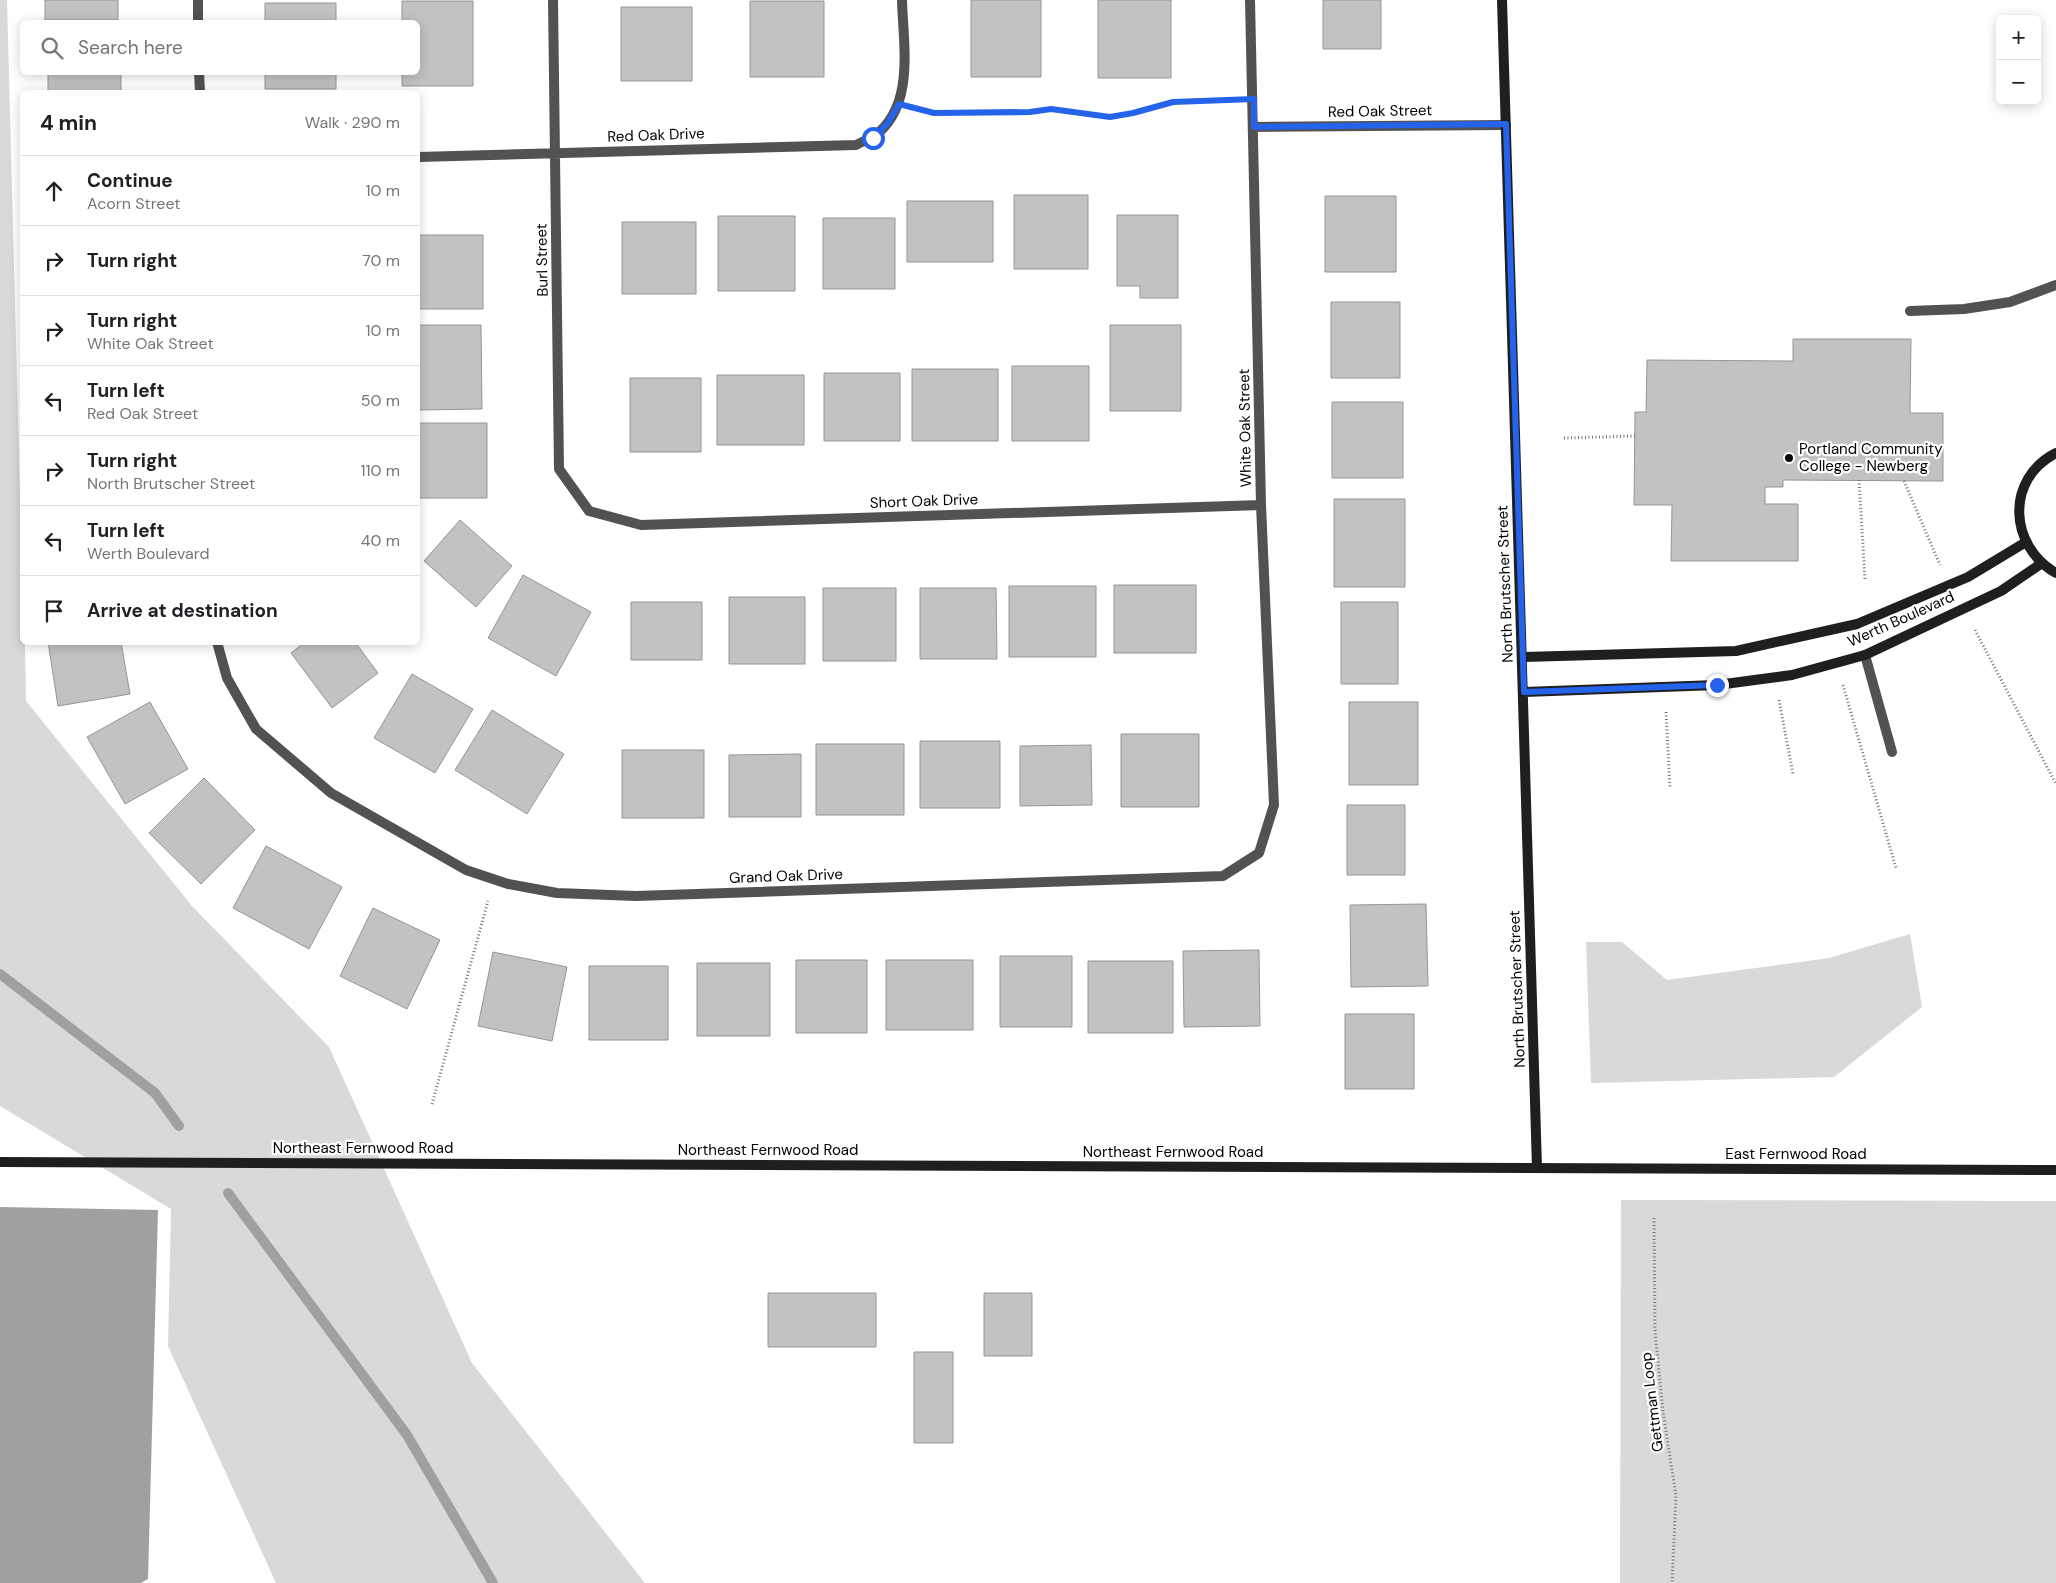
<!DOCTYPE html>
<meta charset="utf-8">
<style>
body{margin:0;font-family:"DM Sans",sans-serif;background:#f6f6f6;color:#202124}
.controls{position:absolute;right:15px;top:15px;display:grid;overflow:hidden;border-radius:8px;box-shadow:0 2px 12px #0003}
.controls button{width:45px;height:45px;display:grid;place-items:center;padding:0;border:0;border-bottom:1px solid #e0e0e0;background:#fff;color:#202124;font:25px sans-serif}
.stop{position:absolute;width:15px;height:15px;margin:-11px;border:4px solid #2563eb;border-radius:50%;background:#fff}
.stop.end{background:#2563eb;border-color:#fff;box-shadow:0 1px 5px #0008}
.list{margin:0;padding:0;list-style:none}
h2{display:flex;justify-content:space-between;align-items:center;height:65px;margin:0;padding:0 20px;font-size:21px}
h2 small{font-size:16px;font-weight:400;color:#757577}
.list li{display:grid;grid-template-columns:32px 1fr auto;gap:15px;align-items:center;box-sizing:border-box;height:70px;padding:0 20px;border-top:1px solid #e0e0e0}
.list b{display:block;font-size:19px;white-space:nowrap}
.list p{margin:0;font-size:16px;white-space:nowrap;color:#757577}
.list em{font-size:16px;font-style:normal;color:#757577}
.icon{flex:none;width:28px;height:28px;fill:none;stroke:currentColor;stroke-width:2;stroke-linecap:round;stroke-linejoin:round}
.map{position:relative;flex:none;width:2056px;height:1583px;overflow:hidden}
.search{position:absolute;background:#fff;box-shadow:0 2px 12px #0003;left:20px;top:20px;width:400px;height:55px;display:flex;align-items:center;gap:12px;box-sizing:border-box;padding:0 18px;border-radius:8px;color:#757577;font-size:19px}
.panel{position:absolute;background:#fff;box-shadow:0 2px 12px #0003;left:20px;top:90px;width:400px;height:555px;border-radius:8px}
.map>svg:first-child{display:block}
</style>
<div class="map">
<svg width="2056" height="1583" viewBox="0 0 2056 1583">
<rect width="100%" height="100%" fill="#fff"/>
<path fill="#d9d9d9" d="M 0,0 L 7,0 L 22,570 L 22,642 L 25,643 L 26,701 L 192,906 L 329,1047 L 472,1363 L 645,1583 L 276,1583 L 168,1346 L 171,1209 L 0,1106 Z
M 1910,934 L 1922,1007 L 1834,1077 L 1591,1083 L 1586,942 L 1622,942 L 1667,980 L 1829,958 Z
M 1621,1200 L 2056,1201 L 2056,1583 L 1620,1583 Z"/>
<path fill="#a0a0a0" d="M 0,1207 L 158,1210 L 148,1579 L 141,1583 L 0,1583 Z"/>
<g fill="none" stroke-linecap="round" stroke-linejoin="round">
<path stroke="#a0a0a0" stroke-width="10" d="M 0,974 L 155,1093 L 179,1126
M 228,1193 L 407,1435 L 493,1583"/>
</g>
<path fill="#c2c2c2" stroke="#969696" d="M 45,0 L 118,0 L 118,20 L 45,20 Z
M 971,0 L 1041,0 L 1041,77 L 971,77 Z
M 1098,0 L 1171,0 L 1171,78 L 1098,78 Z
M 1323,0 L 1381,0 L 1381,49 L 1323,49 Z
M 402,1 L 473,1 L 473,86 L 402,86 L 402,72 L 418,72 L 418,22 L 402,22 Z
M 750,1 L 824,1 L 824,77 L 750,77 Z
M 265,3 L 336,3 L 336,22 L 265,22 Z
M 621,7 L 692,7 L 692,81 L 621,81 Z
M 48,72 L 121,72 L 121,92 L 48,92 Z
M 265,72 L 336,72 L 336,89 L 265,89 Z
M 1014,195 L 1088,195 L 1088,269 L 1014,269 Z
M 1325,196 L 1396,196 L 1396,272 L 1325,272 Z
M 907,201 L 993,201 L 993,262 L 907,262 Z
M 1117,215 L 1178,215 L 1178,298 L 1140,298 L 1140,286 L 1117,286 Z
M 718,216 L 795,216 L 795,291 L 718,291 Z
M 823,218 L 895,218 L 895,289 L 823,289 Z
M 622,222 L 696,222 L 696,294 L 622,294 Z
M 418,235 L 483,235 L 483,309 L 418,309 Z
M 1331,302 L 1400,302 L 1400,378 L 1331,378 Z
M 418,325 L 481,325 L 482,409 L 418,410 Z
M 1110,325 L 1181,325 L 1181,411 L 1110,411 Z
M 1793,339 L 1911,339 L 1910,413 L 1943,413 L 1943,481 L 1783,480 L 1783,487 L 1765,487 L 1765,504 L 1798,504 L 1798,561 L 1671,561 L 1672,505 L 1634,505 L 1635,412 L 1646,412 L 1647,360 L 1793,361 Z
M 1012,366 L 1089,366 L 1089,441 L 1012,441 Z
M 912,369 L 998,369 L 998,441 L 912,441 Z
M 824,373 L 900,373 L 900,441 L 824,441 Z
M 717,375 L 804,375 L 804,445 L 717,445 Z
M 630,378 L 701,378 L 701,452 L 630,452 Z
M 1332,402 L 1403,402 L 1403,478 L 1332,478 Z
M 418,423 L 487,423 L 487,498 L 418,498 Z
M 1334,499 L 1405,499 L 1405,587 L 1334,587 Z
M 460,520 L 512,566 L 476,607 L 424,561 Z
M 523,575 L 591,612 L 556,676 L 488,638 Z
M 1114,585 L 1196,585 L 1196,653 L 1114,653 Z
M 1009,586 L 1096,586 L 1096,657 L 1009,657 Z
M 823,588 L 896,588 L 896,661 L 823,661 Z
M 920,588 L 996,588 L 997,659 L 920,659 Z
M 729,597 L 805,597 L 805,664 L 729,664 Z
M 631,602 L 702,602 L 702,660 L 631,660 Z
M 1341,602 L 1398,602 L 1398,684 L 1341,684 Z
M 48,642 L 121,642 L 130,694 L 58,706 Z
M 305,642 L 355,642 L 378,673 L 332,708 L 291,653 Z
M 412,674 L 473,709 L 435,773 L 374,738 Z
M 150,702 L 188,769 L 125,804 L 87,737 Z
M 1349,702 L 1418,702 L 1418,785 L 1349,785 Z
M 492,710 L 564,754 L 527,814 L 455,770 Z
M 1121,734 L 1199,734 L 1199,807 L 1121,807 Z
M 920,741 L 1000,741 L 1000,808 L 920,808 Z
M 816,744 L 904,744 L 904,815 L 816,815 Z
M 1091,745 L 1092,805 L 1020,806 L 1020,746 Z
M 622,750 L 704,750 L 704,818 L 622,818 Z
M 801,754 L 801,817 L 729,817 L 729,755 Z
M 204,778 L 255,830 L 201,884 L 149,833 Z
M 1347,805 L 1405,805 L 1405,875 L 1347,875 Z
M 266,846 L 342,887 L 309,949 L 233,908 Z
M 1426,904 L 1428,986 L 1351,987 L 1350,905 Z
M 373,908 L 440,940 L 407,1009 L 340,976 Z
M 1259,950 L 1260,1026 L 1184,1027 L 1183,951 Z
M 493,952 L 567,967 L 552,1041 L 478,1026 Z
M 1000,956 L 1072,956 L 1072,1027 L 1000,1027 Z
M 796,960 L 867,960 L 867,1033 L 796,1033 Z
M 886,960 L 973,960 L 973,1030 L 886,1030 Z
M 1088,961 L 1173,961 L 1173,1033 L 1088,1033 Z
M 697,963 L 770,963 L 770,1036 L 697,1036 Z
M 589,966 L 668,966 L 668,1040 L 589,1040 Z
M 1345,1014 L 1414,1014 L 1414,1089 L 1345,1089 Z
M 768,1293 L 876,1293 L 876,1347 L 768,1347 Z
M 984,1293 L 1032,1293 L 1032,1356 L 984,1356 Z
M 914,1352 L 953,1352 L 953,1443 L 914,1443 Z"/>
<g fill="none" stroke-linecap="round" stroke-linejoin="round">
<path stroke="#747474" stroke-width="3" stroke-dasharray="1 2.5" stroke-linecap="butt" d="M 919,109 L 934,113 L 1030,112 L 1051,109 L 1110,117 L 1133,113 L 1173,102 L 1229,100
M 1564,438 L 1635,436
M 1859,480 L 1865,579
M 1904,481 L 1940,565
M 1975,630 L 2056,784
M 1843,685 L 1896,868
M 1779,700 L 1793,774
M 1666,712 L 1670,788
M 432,1104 L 488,901
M 1654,1218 L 1655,1330 L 1663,1412 L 1676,1496 L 1672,1583"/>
<path stroke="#525252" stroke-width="10" d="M 1910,311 L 1964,309 L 2010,302 L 2056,285
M 1865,655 L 1892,752"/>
<path stroke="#525252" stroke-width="10" d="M 198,0 L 198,22
M 553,0 L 559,469 L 589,511 L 641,525 L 1261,505
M 199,72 L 200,92
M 1254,127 L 1506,125
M 418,157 L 856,145 C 861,142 868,140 873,137 C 916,107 903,44 902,0
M 217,642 L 227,678 L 256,729 L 331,793 L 466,870 L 508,884 L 557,893 L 636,896 L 1223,876 L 1259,853 L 1274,805 L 1261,505 L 1250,0"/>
<path stroke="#1f1f1f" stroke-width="10" d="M 1502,0 L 1537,1168
M 2056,453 C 2005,479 2009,546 2056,573
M 1523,657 L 1736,651 L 1857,624 L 1968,577 L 2026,542
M 1524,692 L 1717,685 L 1792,675 L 1865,655 L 2001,591 L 2042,563
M 0,1162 L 2056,1170"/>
</g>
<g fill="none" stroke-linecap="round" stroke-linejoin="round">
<path stroke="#2563eb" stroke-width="6" d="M 873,138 L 888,123 L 899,104 L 934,113 L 1030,112 L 1051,109 L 1110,117 L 1133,113 L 1173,102 L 1254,99 L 1254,127 L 1506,124 L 1524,692 L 1717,685"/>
</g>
<circle fill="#000" stroke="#fff" stroke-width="2" cx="1789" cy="458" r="5"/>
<g text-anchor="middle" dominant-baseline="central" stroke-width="4.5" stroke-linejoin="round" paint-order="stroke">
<g font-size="15" fill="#000" stroke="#fff">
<text transform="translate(1380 111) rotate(-1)">Red Oak Street</text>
<text transform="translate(656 135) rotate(-2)">Red Oak Drive</text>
<text transform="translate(542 260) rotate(-91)">Burl Street</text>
<text transform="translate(1245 428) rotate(-91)">White Oak Street</text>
<text transform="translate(924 501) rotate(-2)">Short Oak Drive</text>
<text transform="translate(1505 584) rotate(-92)">North Brutscher Street</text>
<text transform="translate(1901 619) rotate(-24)">Werth Boulevard</text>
<text transform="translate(786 876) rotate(-2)">Grand Oak Drive</text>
<text transform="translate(1517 989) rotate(-92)">North Brutscher Street</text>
<text x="363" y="1148">Northeast Fernwood Road</text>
<text x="768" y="1150">Northeast Fernwood Road</text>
<text x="1173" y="1152">Northeast Fernwood Road</text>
<text x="1796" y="1154">East Fernwood Road</text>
<text transform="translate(1652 1402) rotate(-97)">Gettman Loop</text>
</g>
<g font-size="15" fill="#000" stroke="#fff" text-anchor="start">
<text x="1799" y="449">Portland Community<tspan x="1799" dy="17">College - Newberg</tspan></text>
</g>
</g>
</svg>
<div class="controls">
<button>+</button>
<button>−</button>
</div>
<div class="stop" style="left:873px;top:138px"></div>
<div class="stop end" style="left:1717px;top:685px"></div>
<div class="search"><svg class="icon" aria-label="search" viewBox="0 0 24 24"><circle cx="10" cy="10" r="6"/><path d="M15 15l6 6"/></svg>Search here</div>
<section class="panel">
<h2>4 min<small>Walk · 290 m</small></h2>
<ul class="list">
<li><svg class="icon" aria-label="ahead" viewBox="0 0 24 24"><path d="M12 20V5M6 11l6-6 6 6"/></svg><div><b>Continue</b><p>Acorn Street</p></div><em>10 m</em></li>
<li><svg class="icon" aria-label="right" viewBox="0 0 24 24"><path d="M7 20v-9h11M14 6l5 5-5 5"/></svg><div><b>Turn right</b></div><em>70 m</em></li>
<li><svg class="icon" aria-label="right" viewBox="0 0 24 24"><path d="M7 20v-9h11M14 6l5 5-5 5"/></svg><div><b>Turn right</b><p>White Oak Street</p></div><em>10 m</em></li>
<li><svg class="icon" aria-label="left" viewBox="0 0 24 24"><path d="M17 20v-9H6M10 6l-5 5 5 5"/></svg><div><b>Turn left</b><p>Red Oak Street</p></div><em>50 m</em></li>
<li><svg class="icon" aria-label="right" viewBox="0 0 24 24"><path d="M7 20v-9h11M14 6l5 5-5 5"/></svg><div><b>Turn right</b><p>North Brutscher Street</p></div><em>110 m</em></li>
<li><svg class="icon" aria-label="left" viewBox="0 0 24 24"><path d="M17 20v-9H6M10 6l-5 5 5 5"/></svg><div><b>Turn left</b><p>Werth Boulevard</p></div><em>40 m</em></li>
<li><svg class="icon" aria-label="arrive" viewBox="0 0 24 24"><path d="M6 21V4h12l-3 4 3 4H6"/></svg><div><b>Arrive at destination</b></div></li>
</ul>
</section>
</div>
